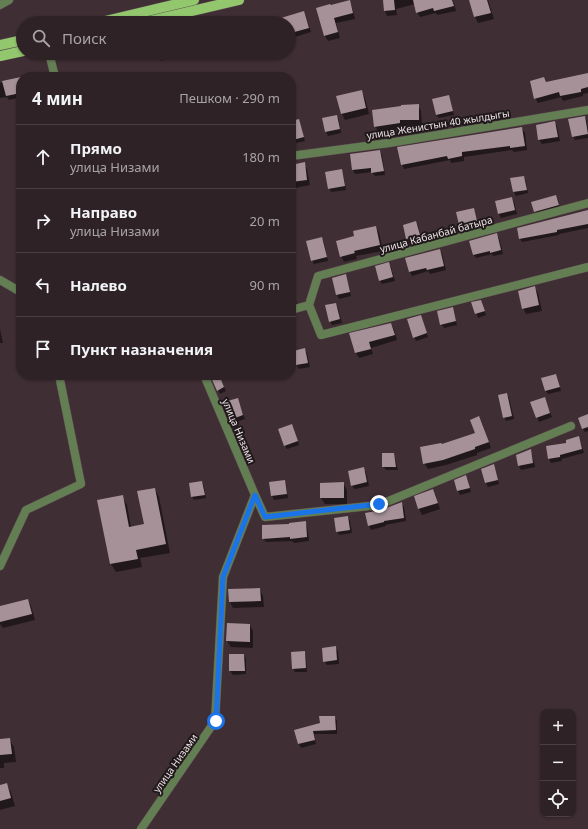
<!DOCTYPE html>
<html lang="ru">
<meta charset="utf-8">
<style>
body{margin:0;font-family:"Noto Sans",sans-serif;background:#372a2e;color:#f1f3f6}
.controls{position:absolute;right:12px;bottom:12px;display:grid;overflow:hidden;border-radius:8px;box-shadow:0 1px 3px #0004}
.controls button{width:36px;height:36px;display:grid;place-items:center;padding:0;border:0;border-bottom:1px solid #4a3f43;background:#2f2226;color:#f1f3f6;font:20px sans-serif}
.stop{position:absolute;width:12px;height:12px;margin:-9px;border:3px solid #1a73e8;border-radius:50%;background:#fff}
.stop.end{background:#1a73e8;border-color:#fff;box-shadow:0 1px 4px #0008}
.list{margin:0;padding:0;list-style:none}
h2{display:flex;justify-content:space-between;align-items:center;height:52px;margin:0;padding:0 16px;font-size:17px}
h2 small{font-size:13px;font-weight:400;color:#a7a4a7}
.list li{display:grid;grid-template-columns:26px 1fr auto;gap:12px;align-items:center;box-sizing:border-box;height:64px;padding:0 16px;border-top:1px solid #4a3f43}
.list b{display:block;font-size:15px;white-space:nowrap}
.list p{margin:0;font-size:13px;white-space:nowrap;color:#a7a4a7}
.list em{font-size:13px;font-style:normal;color:#a7a4a7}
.icon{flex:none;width:22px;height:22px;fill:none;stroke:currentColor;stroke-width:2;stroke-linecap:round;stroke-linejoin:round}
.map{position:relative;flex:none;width:588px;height:829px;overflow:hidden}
.search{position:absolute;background:#2f2226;box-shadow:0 1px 3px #0004;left:16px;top:16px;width:280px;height:44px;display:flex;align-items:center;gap:10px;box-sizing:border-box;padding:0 14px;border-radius:22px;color:#a7a4a7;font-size:15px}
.panel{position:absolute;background:#2f2226;box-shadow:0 1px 3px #0004;left:16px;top:72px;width:280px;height:308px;border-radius:16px}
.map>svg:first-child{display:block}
</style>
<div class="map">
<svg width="588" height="829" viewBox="0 0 588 829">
<rect width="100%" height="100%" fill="#3f2e33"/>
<path fill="#0007" d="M 384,0 L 453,0 L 456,11 L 437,15 L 436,13 L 420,17 L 417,12 L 415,4 L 396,9 L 397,15 L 387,16 L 385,11 Z
M 470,0 L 488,0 L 494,19 L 478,23 L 475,17 Z
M 349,2 L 352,7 L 355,19 L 336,23 L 340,38 L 328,41 L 325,36 L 318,9 Z
M 304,13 L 306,17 L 311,32 L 295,37 L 293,34 L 289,35 L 289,23 L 261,23 L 273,19 L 274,21 Z
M 157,53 L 184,53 L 161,61 Z
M 203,53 L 221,53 L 222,55 L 206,60 Z
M 237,53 L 244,53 L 238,55 Z
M 588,74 L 588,93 L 583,94 L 583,96 L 563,101 L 561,97 L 538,103 L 535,98 L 544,78 L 547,83 Z
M 21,78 L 21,97 L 9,100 L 7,97 L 0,98 L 0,83 Z
M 361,91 L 365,98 L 369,114 L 345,120 L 342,114 L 337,97 Z
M 448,96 L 450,100 L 454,115 L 439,118 L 436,115 Z
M 418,105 L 421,111 L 422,125 L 402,125 L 402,128 L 378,131 L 375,126 Z
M 337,116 L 339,120 L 341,133 L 328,136 L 326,132 L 323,119 Z
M 585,117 L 587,121 L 588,128 L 588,138 L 575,140 L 573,136 Z
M 291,122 L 300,124 L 305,141 L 291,144 Z
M 555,123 L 557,126 L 560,141 L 542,144 L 539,140 L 537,126 Z
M 522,129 L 525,133 L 527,150 L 514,152 L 512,150 L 464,157 L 464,161 L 451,163 L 450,160 L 404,169 L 402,164 Z
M 380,151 L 382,155 L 385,175 L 375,176 L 372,172 L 355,174 L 353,170 Z
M 304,164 L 307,169 L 310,185 L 295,188 L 295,189 L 291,190 L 291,166 Z
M 341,170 L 343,174 L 346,190 L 331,192 L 329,188 Z
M 524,177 L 526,181 L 528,193 L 516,196 L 514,192 Z
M 556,196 L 558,200 L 560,209 L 537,215 L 535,212 Z
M 512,198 L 514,202 L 517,214 L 501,218 L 499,214 L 496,202 Z
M 473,209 L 475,213 L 478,225 L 462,228 L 460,225 Z
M 588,211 L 588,228 L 559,234 L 559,235 L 522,242 L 520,239 Z
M 416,223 L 418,226 L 421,239 L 409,242 L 407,238 Z
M 376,227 L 379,233 L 383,251 L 356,256 L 357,259 L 344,262 L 341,256 L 355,237 Z
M 496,234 L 499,238 L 503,254 L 493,256 L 492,254 L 476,258 L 473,254 Z
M 321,238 L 324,242 L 328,261 L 314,264 L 312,260 Z
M 440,250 L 442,254 L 446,270 L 430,274 L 428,271 L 412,276 L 410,272 Z
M 389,264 L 391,267 L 395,281 L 382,284 L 380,281 Z
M 345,275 L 347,279 L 351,296 L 339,299 L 337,295 L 333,279 Z
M 291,286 L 297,304 L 291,306 Z
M 534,287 L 538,293 L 542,311 L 526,314 L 523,308 Z
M 481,301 L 486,315 L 478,318 L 473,303 Z
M 336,304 L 338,308 L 342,323 L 332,325 L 330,321 Z
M 452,308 L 454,312 L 457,325 L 444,328 L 441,324 Z
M 422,320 L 428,337 L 416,341 L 414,337 Z
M 391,324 L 394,329 L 397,340 L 371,348 L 373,354 L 359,358 L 356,353 L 351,334 Z
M 0,329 L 3,343 L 0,343 Z
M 305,349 L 307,353 L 310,367 L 299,369 L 297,365 L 294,351 Z
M 211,375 L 218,375 L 226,391 L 220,394 Z
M 556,375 L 558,379 L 561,391 L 548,394 L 545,390 Z
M 506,394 L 509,398 L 514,419 L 506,421 L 504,417 Z
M 237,399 L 239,403 L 245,419 L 233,423 L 231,419 Z
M 546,402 L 552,417 L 539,422 L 531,403 Z
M 588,415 L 588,431 L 585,432 L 583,429 Z
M 479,418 L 482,423 L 491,448 L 477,453 L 477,455 L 446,465 L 428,469 L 424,463 L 442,445 L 477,433 Z
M 292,425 L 294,429 L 299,445 L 287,449 L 285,445 Z
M 578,438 L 580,441 L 584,453 L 561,459 L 562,461 L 551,463 L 549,459 L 547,447 L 568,443 Z
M 530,450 L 532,454 L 535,467 L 521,470 L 519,466 Z
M 393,454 L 395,458 L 398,470 L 386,470 L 383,466 Z
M 493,465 L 495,469 L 499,484 L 488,487 L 486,483 L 482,469 Z
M 363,468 L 366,472 L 369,486 L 355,489 L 352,486 Z
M 465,476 L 468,480 L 471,492 L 460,495 L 458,491 L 455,481 Z
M 284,481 L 286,485 L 288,498 L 274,500 L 272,496 Z
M 202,482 L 204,486 L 206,498 L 194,500 L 192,497 Z
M 343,483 L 347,490 L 347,504 L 325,504 L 321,498 L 321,484 Z
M 155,489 L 159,497 L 170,553 L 140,558 L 142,567 L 116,572 L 111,564 L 99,501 L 122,496 L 127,505 L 131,527 L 145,525 Z
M 433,490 L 436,496 L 440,509 L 422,515 L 419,509 Z
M 401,503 L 404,507 L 406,521 L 385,525 L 386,526 L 371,530 L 369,526 L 366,513 L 381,511 Z
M 348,517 L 350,521 L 352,533 L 339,535 L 337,531 Z
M 305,522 L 307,526 L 309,541 L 294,543 L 292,541 L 266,542 L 263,538 L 290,525 Z
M 260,590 L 263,596 L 264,607 L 233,608 L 230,602 Z
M 28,600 L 31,606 L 35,620 L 3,628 L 0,624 L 0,607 Z
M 250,625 L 253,631 L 253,648 L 231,647 L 227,641 Z
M 335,647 L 338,651 L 339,664 L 327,665 L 324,661 Z
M 304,652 L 306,656 L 307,672 L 295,672 L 293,668 Z
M 244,655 L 246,659 L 246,674 L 233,675 L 230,671 Z
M 334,717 L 337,721 L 337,734 L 314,734 L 316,744 L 301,748 L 299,744 L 295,731 L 321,724 Z
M 9,739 L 14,747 L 16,762 L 4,763 L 4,768 L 0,768 L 0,740 Z
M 6,784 L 11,792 L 15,806 L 0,810 L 0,786 Z"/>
<path fill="#a59197" d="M 350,0 L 353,13 L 334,18 L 338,32 L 324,36 L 316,8 L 330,4 L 331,5 Z
M 383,0 L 394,0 L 395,10 L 384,11 Z
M 413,0 L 452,0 L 454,6 L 434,11 L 433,8 L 416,13 Z
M 469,0 L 487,0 L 491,13 L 474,17 Z
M 304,11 L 309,28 L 291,33 L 289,23 L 272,23 L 271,21 Z
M 588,73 L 588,87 L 581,89 L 581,92 L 560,96 L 559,92 L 534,99 L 530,81 L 544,77 L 546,82 Z
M 21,77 L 21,93 L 6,96 L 2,81 Z
M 362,90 L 366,108 L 341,114 L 336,96 Z
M 449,95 L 453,111 L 436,115 L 432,99 Z
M 419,104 L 419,120 L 400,120 L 400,123 L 374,127 L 372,110 L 401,106 L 401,105 Z
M 337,115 L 340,129 L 325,132 L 322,118 Z
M 585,116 L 588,134 L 572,137 L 568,119 Z
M 299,119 L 304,137 L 293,140 L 291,134 L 291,121 Z
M 555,121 L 558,137 L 538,140 L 536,125 Z
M 522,127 L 525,146 L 510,148 L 510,146 L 462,152 L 462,156 L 448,159 L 447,156 L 401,165 L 397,147 Z
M 380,150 L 384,171 L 371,173 L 371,168 L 352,170 L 350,154 Z
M 305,162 L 307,180 L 291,182 L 291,165 Z
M 342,169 L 345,186 L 328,189 L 325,172 Z
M 524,176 L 527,190 L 513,192 L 510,178 Z
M 556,195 L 559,205 L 534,212 L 531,202 Z
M 512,197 L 515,210 L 498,214 L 495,201 Z
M 474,208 L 477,221 L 459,225 L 456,212 Z
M 588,210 L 588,224 L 557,230 L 557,232 L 519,239 L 517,228 Z
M 416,221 L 420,235 L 406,239 L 403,225 Z
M 376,226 L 380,245 L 354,251 L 355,253 L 340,257 L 336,241 L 354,236 L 353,231 Z
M 497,233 L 501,250 L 490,253 L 490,251 L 473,255 L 469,241 Z
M 322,237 L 327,257 L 311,261 L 306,241 Z
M 440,249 L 444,266 L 427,270 L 426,268 L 409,272 L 405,258 Z
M 389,262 L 393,277 L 379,281 L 375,266 Z
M 346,274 L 350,292 L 336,295 L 332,278 Z
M 535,286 L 539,305 L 522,309 L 518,291 Z
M 481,300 L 485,311 L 475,314 L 471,302 Z
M 336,303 L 340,319 L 329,322 L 325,305 Z
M 453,307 L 456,321 L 440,325 L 437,311 Z
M 421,315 L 427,333 L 413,338 L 407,319 Z
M 391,323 L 395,335 L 369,342 L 371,349 L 355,353 L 349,333 Z
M 305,348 L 308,363 L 296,365 L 293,351 Z
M 556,374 L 560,387 L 545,391 L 541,378 Z
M 210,375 L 219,375 L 224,387 L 217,391 Z
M 507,393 L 512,416 L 503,418 L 498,395 Z
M 545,397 L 550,413 L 536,418 L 530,402 Z
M 238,398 L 243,415 L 230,420 L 224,402 Z
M 588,414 L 588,427 L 582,429 L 578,418 Z
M 479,416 L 489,442 L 475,447 L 475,449 L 443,460 L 423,464 L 420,447 L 441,443 L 442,444 L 475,433 L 470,420 Z
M 292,424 L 298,441 L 284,446 L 278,429 Z
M 579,436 L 582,449 L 560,455 L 560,457 L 548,459 L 546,446 L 566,443 L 566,440 Z
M 531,449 L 533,463 L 518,466 L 516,455 Z
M 382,453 L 394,453 L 396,467 L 382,467 Z
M 494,464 L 498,480 L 485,483 L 481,469 Z
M 364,467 L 367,482 L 351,486 L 348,471 Z
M 466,475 L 470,488 L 457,491 L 454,480 Z
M 285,480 L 287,494 L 271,496 L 269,482 Z
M 202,481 L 205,495 L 191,497 L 189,483 Z
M 344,482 L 344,498 L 320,498 L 320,483 Z
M 155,488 L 166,544 L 136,550 L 138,559 L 110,564 L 97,500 L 123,495 L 129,527 L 144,524 L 137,491 Z
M 433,489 L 438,503 L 418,509 L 414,496 Z
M 402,502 L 404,518 L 384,521 L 384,522 L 368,526 L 365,513 L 381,510 Z
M 348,516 L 350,530 L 336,532 L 334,518 Z
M 306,521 L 307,537 L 290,539 L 290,537 L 262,539 L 262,525 L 289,524 L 289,523 Z
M 260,588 L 261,601 L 229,602 L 228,589 Z
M 28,599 L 32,614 L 0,622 L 0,606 Z
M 227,623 L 250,624 L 250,642 L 226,641 Z
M 336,646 L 337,660 L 323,662 L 322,648 Z
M 305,651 L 306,668 L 292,669 L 291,652 Z
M 229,654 L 244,654 L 245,671 L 229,671 Z
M 319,716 L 335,716 L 336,730 L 313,731 L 315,740 L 298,744 L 294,730 L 320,723 Z
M 10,738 L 12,754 L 0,755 L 0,739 Z
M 7,783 L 11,798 L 0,801 L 0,785 Z"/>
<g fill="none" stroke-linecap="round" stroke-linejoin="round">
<defs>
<path id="minor" d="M 0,5 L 9,0
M 49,53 L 55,77
M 291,156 L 389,143 L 588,110
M 0,280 L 19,291 L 21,291
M 309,305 L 321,335 L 588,267
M 291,310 L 309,305 L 318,276 L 588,203
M 204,375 L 255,495 L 265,517 L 379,505 L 571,426
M 0,566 L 26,510 L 81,484 L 59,375
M 141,829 L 215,721 L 223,577 L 255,495"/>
<path id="major" d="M 97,23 L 194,0
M 141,23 L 239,0
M 0,45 L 23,40
M 0,56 L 23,51"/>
</defs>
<use href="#minor" stroke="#5b4b4f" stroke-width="9"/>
<use href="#major" stroke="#5b4b4f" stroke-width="11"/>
<use href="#minor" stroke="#647e53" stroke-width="8"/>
<use href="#major" stroke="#92c76e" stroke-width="10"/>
</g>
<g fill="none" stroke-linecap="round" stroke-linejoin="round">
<path stroke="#1a73e8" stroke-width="5" d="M 216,721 L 223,577 L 255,495 L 265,517 L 379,504"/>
</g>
<g text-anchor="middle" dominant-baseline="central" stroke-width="4" stroke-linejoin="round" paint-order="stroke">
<g font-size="10" fill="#ede2e5" stroke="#20191b">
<text transform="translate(438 124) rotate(-9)">улица Женистын 40 жылдыгы</text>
<text transform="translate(436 234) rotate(-15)">улица Кабанбай батыра</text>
<text transform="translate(239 431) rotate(67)">улица Низами</text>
<text transform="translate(175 763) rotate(-55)">улица Низами</text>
</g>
</g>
</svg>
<div class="controls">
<button>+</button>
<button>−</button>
<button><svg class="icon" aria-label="locate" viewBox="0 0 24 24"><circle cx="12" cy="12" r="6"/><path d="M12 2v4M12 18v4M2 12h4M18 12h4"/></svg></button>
</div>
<div class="stop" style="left:216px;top:721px"></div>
<div class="stop end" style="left:379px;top:504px"></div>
<div class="search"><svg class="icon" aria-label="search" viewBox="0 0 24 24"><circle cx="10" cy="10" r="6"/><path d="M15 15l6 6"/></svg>Поиск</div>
<section class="panel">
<h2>4 мин<small>Пешком · 290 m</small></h2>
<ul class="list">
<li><svg class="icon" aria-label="ahead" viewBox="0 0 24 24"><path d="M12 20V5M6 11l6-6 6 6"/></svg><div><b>Прямо</b><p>улица Низами</p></div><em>180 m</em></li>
<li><svg class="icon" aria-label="right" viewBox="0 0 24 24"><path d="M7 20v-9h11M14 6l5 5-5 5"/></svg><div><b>Направо</b><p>улица Низами</p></div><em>20 m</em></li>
<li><svg class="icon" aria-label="left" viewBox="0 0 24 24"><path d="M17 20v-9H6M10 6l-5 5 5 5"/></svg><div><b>Налево</b></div><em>90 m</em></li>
<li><svg class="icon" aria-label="arrive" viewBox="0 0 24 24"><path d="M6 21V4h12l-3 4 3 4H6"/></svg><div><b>Пункт назначения</b></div></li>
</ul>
</section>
</div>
